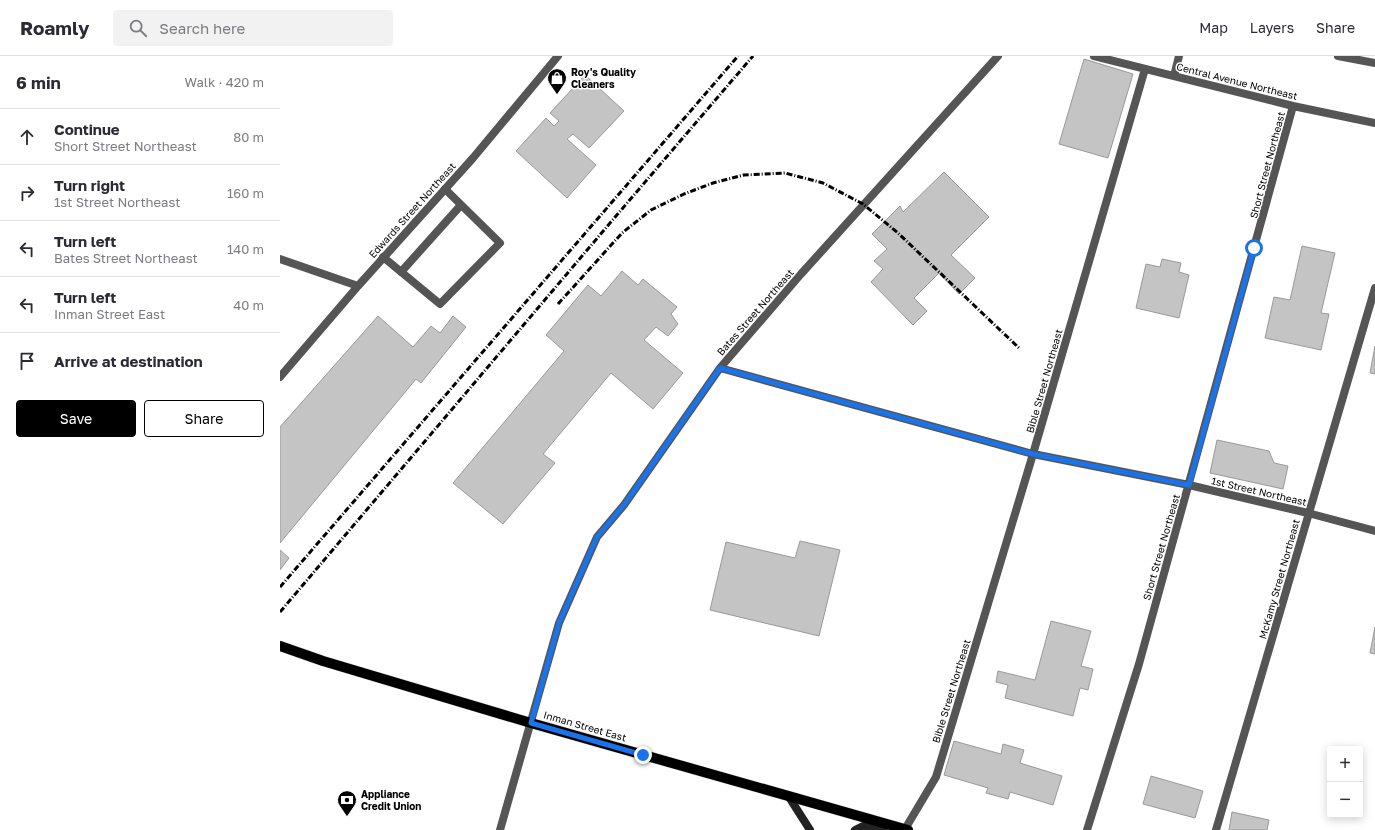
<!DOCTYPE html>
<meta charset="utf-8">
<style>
body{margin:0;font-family:"Golos Text",sans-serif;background:#f2f2f3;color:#2b2b33}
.controls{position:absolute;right:12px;bottom:12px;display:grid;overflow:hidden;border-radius:4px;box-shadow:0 2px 10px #0003}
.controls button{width:36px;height:36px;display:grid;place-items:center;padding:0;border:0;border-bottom:1px solid #e1e1e2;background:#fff;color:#2b2b33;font:20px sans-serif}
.stop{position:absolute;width:12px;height:12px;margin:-9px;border:3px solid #1a73e8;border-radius:50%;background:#fff}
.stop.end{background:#1a73e8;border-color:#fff;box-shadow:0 1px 4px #0008}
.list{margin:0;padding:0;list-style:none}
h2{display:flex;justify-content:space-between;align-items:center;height:52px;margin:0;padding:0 16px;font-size:17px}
h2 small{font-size:13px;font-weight:400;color:#7c7c81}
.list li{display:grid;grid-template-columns:26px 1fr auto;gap:12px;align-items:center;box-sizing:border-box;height:56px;padding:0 16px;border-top:1px solid #e1e1e2}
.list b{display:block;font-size:15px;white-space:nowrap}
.list p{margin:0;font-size:13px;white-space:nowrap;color:#7c7c81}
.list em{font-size:13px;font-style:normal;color:#7c7c81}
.actions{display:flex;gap:8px;padding:12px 16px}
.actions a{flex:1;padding:9px 0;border:1px solid #000;border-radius:4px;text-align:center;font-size:14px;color:#000}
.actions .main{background:#000;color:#fff}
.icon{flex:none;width:22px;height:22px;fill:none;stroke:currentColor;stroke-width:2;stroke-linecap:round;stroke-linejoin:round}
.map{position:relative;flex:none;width:1095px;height:774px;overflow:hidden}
header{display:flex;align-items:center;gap:24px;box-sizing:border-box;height:56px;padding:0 20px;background:#fff;border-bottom:1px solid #e1e1e2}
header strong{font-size:19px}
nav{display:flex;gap:22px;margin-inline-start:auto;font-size:14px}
.search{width:280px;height:36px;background:#f2f2f3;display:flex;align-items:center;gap:10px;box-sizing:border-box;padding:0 14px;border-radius:4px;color:#7c7c81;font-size:15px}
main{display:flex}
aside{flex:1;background:#fff}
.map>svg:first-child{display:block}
</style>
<header>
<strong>Roamly</strong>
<div class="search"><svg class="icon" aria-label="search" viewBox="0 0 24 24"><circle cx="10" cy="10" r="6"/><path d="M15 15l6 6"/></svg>Search here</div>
<nav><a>Map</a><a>Layers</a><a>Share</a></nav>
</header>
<main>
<aside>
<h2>6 min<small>Walk · 420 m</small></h2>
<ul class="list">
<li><svg class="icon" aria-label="ahead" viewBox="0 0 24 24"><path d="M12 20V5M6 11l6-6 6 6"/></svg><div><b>Continue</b><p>Short Street Northeast</p></div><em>80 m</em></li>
<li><svg class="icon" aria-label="right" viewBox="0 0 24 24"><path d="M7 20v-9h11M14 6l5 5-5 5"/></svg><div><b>Turn right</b><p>1st Street Northeast</p></div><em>160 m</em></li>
<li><svg class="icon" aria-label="left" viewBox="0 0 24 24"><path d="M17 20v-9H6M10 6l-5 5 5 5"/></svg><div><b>Turn left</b><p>Bates Street Northeast</p></div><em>140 m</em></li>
<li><svg class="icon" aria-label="left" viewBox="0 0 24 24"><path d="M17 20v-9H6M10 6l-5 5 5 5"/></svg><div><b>Turn left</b><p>Inman Street East</p></div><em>40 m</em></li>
<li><svg class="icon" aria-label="arrive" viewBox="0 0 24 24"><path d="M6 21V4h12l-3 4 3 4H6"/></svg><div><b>Arrive at destination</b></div></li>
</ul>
<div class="actions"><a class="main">Save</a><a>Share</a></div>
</aside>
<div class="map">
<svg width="1095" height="774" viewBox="0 0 1095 774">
<rect width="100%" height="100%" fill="#fff"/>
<path fill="#c4c4c4" stroke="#999" d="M 804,3 L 853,18 L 828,102 L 779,88 Z
M 305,19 L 344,55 L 309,92 L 293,78 L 287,83 L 316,109 L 287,142 L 236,95 L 266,62 L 274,70 L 279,65 L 270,57 Z
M 664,116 L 709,161 L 671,199 L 695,222 L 679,238 L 659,217 L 634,242 L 647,255 L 633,269 L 591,226 L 603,213 L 594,205 L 607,193 L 592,178 L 620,150 L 623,156 Z
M 1022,190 L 1055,197 L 1041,257 L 1049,258 L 1041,294 L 985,282 L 994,241 L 1010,244 Z
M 882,203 L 901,207 L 899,216 L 909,219 L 899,262 L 856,252 L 866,208 L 880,211 Z
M 342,215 L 358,229 L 363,223 L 397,251 L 391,258 L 398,268 L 388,280 L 376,271 L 364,284 L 403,317 L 373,353 L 331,317 L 263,398 L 275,407 L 223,468 L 173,427 L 284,295 L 266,279 L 308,229 L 321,240 Z
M 98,260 L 133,291 L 151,270 L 160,277 L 173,260 L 186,271 L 141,327 L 136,323 L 0,487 L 0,371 Z
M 1095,290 L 1095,318 L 1090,317 Z
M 937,384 L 989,395 L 994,407 L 1008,410 L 1003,433 L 930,417 Z
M 520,485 L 560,494 L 539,580 L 430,554 L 446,486 L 515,502 Z
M 0,494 L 9,502 L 0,514 Z
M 771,565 L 811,575 L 801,610 L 813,613 L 808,634 L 800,632 L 793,660 L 725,642 L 728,629 L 716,626 L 718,615 L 755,624 Z
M 1095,571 L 1095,598 L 1090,597 Z
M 674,685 L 721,698 L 723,688 L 744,694 L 740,707 L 782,720 L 773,749 L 730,736 L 728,743 L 706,737 L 708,732 L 664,719 Z
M 871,720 L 923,735 L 915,762 L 863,748 Z
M 952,756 L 989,764 L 987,774 L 949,774 Z"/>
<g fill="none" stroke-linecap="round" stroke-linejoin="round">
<defs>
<path id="primary" d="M 0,590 L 43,605 L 251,667 L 628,774"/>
</defs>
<use href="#primary" stroke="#dbdbdb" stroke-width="11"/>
<path stroke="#555" stroke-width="8" d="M 1058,0 L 1095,7
M 103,201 L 160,248 L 220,187 L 165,133
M 121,216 L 181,149"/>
<path stroke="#555" stroke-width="8" d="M 814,0 L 1013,50 L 1095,67
M 894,20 L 899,0
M 0,203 L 78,230
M 440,312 L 753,398 L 909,429 L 1028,457 L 1095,475
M 0,321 L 78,230 L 193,102 L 278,0
M 625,773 L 656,721 L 753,398 L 865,13
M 220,774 L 279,567 L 317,481 L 344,449 L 440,312 L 521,218 L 718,0
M 807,774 L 859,608 L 1013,50
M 936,774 L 1095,232"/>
<path stroke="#222" stroke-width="8" d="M 509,741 L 530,774
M 575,774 L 583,770 L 606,770"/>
<use href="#primary" stroke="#000" stroke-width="10"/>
<path stroke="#000" stroke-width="3" stroke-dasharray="6 2 1 2" stroke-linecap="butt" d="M 278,248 L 342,177 L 371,154 L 404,138 L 433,127 L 464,119 L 505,117 L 543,127 L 583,148 L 618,177 L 739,292
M 0,531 L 458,0
M 0,556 L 336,160 L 473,0"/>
</g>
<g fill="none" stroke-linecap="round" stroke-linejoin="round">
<path stroke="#1a73e8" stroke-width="5" d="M 363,699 L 251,667 L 279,567 L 317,481 L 344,449 L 440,312 L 753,398 L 909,429 L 974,192"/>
</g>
<defs>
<symbol id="shop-pin" viewBox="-11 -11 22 30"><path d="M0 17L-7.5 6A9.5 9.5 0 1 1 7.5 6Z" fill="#000" stroke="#fff"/><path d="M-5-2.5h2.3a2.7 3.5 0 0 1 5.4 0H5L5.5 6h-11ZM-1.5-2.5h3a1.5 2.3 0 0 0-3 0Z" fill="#fff"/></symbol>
<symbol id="bank-pin" viewBox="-11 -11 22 30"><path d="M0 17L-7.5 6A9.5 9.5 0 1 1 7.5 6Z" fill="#000" stroke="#fff"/><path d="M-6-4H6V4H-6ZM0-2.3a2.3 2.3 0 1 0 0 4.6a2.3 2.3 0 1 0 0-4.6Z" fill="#fff"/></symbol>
</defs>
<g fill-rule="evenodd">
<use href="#shop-pin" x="266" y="11" width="22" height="30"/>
<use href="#bank-pin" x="56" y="733" width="22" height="30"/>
</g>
<g text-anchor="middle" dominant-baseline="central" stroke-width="3" stroke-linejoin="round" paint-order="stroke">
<g font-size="10" font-weight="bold" fill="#000" stroke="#fff" text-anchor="start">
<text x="291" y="16">Roy's Quality<tspan x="291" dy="12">Cleaners</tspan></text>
<text x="81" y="738">Appliance<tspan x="81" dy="12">Credit Union</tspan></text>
</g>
<g font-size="10" fill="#000" stroke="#fff">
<text transform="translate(957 25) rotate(14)">Central Avenue Northeast</text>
<text transform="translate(987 109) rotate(-75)">Short Street Northeast</text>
<text transform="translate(132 154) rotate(-48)">Edwards Street Northeast</text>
<text transform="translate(475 256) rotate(-49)">Bates Street Northeast</text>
<text transform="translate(764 325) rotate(-74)">Bible Street Northeast</text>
<text transform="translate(979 435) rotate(13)">1st Street Northeast</text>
<text transform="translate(881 491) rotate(-74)">Short Street Northeast</text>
<text transform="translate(999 523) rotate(-74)">McKamy Street Northeast</text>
<text transform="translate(671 635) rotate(-73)">Bible Street Northeast</text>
<text transform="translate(305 670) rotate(16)">Inman Street East</text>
</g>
</g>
</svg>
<div class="controls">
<button>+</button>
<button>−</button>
</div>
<div class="stop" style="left:974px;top:192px"></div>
<div class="stop end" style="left:363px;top:699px"></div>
</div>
</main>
